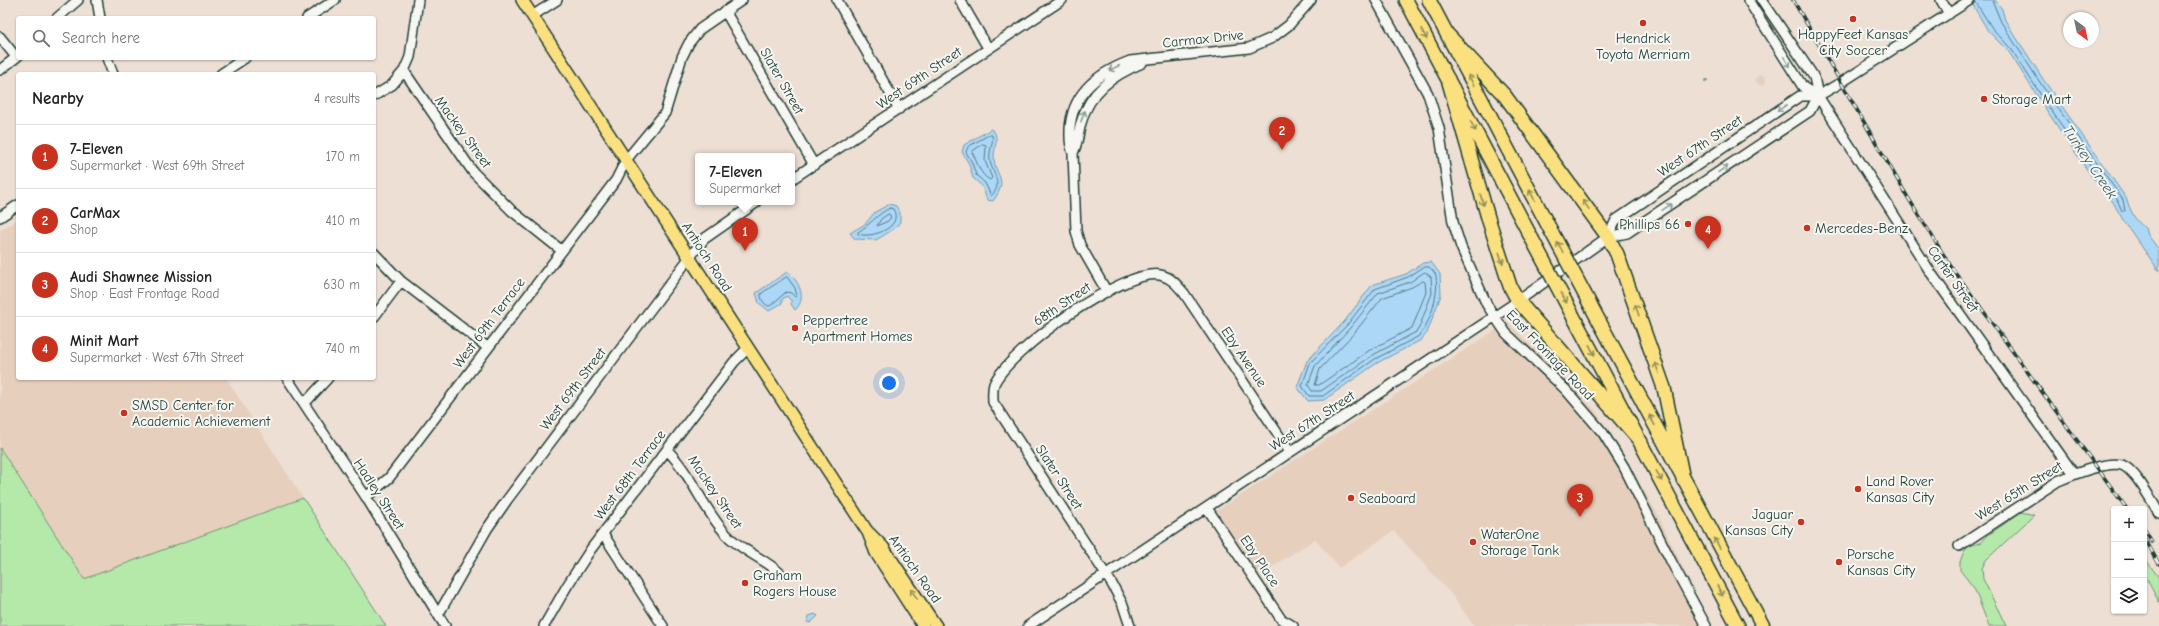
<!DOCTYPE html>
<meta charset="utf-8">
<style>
body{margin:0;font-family:"Comic Neue",sans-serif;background:#f6f6f6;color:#222}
.controls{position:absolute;right:12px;bottom:12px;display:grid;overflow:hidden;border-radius:4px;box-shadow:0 1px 3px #0004}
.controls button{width:36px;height:36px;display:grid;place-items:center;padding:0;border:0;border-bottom:1px solid #e0e0e0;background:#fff;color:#222;font:20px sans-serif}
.compass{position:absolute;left:2063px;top:12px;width:36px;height:36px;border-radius:50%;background:#fff;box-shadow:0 1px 3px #0004;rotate:147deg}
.you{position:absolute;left:889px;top:383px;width:14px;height:14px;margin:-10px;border:3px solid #fff;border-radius:50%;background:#1a73e8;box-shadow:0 0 0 6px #1a73e833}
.badge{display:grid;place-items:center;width:26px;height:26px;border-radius:50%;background:#c8321e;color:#fff;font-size:13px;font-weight:700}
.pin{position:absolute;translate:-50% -33px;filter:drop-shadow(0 1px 2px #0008)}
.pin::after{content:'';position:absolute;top:21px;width:14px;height:12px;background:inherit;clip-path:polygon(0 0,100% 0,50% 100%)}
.popup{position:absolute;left:695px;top:153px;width:100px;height:52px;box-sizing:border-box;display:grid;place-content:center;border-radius:4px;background:#fff;filter:drop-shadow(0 1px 3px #0005);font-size:13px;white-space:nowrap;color:#767676}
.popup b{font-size:15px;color:#222}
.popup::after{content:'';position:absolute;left:50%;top:100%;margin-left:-8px;border:8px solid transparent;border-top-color:#fff}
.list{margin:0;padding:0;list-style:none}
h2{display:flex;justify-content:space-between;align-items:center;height:52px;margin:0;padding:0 16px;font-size:17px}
h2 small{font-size:13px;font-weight:400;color:#767676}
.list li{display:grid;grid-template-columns:26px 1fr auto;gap:12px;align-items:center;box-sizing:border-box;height:64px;padding:0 16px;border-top:1px solid #e0e0e0}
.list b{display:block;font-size:15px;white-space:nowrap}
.list p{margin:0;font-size:13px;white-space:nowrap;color:#767676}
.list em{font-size:13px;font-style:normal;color:#767676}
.icon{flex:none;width:22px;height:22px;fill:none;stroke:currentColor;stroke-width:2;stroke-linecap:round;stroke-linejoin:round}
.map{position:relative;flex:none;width:2159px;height:626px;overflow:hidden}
.search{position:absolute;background:#fff;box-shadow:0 1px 3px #0004;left:16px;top:16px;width:360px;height:44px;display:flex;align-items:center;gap:10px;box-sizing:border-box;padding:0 14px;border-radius:4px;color:#767676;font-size:15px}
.panel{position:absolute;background:#fff;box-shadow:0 1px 3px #0004;left:16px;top:72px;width:360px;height:308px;border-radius:4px}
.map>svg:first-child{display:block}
</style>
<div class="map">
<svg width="2159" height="626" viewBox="0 0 2159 626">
<rect width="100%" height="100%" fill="#eddfd3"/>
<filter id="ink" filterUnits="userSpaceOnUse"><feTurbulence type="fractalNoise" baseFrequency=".025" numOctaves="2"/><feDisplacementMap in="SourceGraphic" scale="8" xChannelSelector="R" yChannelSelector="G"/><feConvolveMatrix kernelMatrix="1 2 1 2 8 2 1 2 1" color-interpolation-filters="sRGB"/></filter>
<g filter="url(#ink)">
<path fill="#e7cfbd" d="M1756 80a5 5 0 1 1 10 0a5 5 0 1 1-10 0Z
M 18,219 L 18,378 L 226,378 L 303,498 L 84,579 L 0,448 L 0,231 Z
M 1508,322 L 1595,410 L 1620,449 L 1657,513 L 1711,626 L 1474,626 L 1451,594 L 1394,531 L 1339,568 L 1315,539 L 1259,575 L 1215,512 Z"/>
<path fill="#b5e9aa" stroke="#6a936f" d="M 0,448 L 84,579 L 303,498 L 386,626 L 0,626 Z
M 2021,512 L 2034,515 L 1986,560 L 1982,568 L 1983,579 L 2006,626 L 1989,626 L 1974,588 L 1960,570 L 1960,562 L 1964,551 L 1970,546 L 1982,542 L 1987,536 Z
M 2147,561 L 2159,578 L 2159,602 L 2144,574 L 2144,563 Z"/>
<path fill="#acd7f7" stroke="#7499a9" d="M 1970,0 L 1995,0 L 2002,9 L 2005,20 L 2045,82 L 2126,198 C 2131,211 2134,221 2146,228 L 2148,235 L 2159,250 L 2159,271 L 2123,220 L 2113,202 L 2092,177 L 2045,108 L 2009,52 L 1988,31 Z
M 991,129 L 995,133 C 998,142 994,148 994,157 C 994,176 1010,178 993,201 L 987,200 L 982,186 L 973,178 L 969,164 L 962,152 L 964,145 Z
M 890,204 L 896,206 L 900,213 L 900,222 L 894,229 L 876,240 L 855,239 L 850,233 L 865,224 L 875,212 Z
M 1431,262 L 1440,274 L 1441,295 L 1427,333 L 1421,340 L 1377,363 L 1324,400 L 1308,401 L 1297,387 L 1307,361 L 1344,322 L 1372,285 L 1406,274 L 1423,263 Z
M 787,272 C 800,281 807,299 795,310 L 791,304 L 792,302 L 787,296 L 782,299 L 782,303 L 769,311 L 759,303 L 756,293 Z
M 815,614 L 818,616 L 810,623 L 807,622 L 809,616 Z"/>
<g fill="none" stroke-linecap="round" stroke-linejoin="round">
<path stroke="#577b82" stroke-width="1" d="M 1975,1 L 1992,28 L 2012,50 L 2048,106 L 2096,174 L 2117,199 L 2122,211 L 2125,211 L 2123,200 L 2041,84 L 2001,22 L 1992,0
M 989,135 L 992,135 C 994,144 988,152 990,161 C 992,172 1004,185 991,196 L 985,183 L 976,175 L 972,163 L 966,152 L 968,147 Z
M 983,144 L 986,145 L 985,161 L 992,178 L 990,180 C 979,174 978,163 972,152 Z
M 890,208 L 893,209 C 904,227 872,239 858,234 L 858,232 C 870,225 877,214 890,208 Z
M 889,214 L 891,217 L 888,221 L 877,226 L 881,219 Z
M 1424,267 L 1429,267 C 1432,270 1436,273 1436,277 C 1439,295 1430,323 1419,336 L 1375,359 L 1323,396 L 1309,396 L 1302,386 L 1310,363 L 1347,325 L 1375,289 L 1408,277 Z
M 1425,272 L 1431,277 L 1432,293 L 1419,328 L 1416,332 L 1373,355 L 1321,391 L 1312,391 L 1308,385 L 1315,366 L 1350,328 L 1378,293 L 1410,282 Z
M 787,277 L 795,288 L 797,296 L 795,297 L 791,293 L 786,292 L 770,306 C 765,306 760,299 761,294 Z
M 1423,281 L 1425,282 L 1426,292 L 1412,328 L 1370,350 L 1319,385 L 1315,385 L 1320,369 L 1355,332 L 1382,298 L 1412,287 Z"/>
<path stroke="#7499a9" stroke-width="2" d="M 1705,81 L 1707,80"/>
<defs>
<path id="minor" d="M 97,0 L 100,18
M 418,0 L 410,57 L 404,71 L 473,172 L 512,211 L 561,250
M 837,0 L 899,109
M 960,0 L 988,48
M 1376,0 L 1428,94 L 1439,128 L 1453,222 L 1461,247 L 1487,305 L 1506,333 L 1566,390 L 1603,433 L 1624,467 L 1672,563 L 1706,626
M 1748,0 L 1803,87 L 1816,95
M 1762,0 L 1814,77 L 1818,96 L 1931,273 L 2074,474
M 1941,0 L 1949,14
M 725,11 L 814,165
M 532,16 L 557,0
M 57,18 L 78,0
M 307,18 L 335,0
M 0,37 L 16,57
M 107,58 L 113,74
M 0,70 L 18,56
M 221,74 L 245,58
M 374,96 L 392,85 L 404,71
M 1073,153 C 1078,143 1078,134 1081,123 C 1089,92 1113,75 1142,63
M 792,179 L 1062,0
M 0,217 L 18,205
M 1608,237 L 1616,220 L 1800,96 L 1818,96 L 1842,82 L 1970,0
M 374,253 L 401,281 L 487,347
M 1107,292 L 1080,245 L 1076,231 L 1073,153 C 1069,144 1070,138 1070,129 C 1072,93 1098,73 1130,61 L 1249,48 L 1272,38 L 1289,25 L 1311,0
M 374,317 L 401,281
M 287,378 L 366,497 L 445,626
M 305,403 L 328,378
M 667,450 C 692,475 703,509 726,534 C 741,551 763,557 781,574
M 366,497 L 389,478 L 616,180 L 626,160 L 665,113 L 682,57 L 689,43 L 700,29 L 742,0
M 1207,508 L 1281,619 L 1293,626
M 603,534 L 663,626
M 1959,546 L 2058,481 C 2072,475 2111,459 2124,466 C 2137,473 2151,500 2159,513
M 438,615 L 487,529 L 507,500 L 690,257 L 704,239 L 757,202
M 544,626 L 567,586 L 591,549 L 734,362 L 748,348
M 1028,626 L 1518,301 L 1608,237 L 1627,233 L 1810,111 L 1818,96
M 1130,626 L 1123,605 L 1112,584 L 993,402 C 993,395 992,390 994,384 C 1008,351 1124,268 1160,275 C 1171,277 1177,285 1184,293 L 1290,452"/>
<path id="major" d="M 522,0 L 867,531 L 883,547 L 936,626
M 869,535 L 876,553 L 923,626"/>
<path id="highway" d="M 1406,0 L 1532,239
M 1429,0 L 1550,229
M 1448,35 L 1505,96 L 1608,237 L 1617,254 L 1664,388 L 1683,479
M 1448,79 L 1489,221 L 1510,286 L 1518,301 L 1641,442
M 1591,306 L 1763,626
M 1573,316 L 1738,626"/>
</defs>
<use href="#minor" stroke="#1f3d34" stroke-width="12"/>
<use href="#major" stroke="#1f3d34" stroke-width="14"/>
<use href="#highway" stroke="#1f3d34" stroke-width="16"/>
<use href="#minor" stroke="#f6f6f2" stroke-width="9"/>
<use href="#major" stroke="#fbe080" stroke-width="11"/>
<use href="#highway" stroke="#fbe080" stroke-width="13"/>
<defs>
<path id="rail" d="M 1793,0 L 1907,196 L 1950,265 L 2127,509
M 2144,528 L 2152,542
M 2144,537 L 2159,564"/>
</defs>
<use href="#rail" stroke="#1f3d34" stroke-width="3.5"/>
<use href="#rail" stroke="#f6f6f2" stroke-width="2" stroke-dasharray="6" stroke-linecap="butt"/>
<defs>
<path id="highway-bridge" d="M 1550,229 L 1591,306
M 1532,239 L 1573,316"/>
</defs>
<use href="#highway-bridge" stroke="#1f3d34" stroke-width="16" stroke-linecap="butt"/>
<use href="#highway-bridge" stroke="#fbe080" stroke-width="13"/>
</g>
<defs><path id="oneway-shaft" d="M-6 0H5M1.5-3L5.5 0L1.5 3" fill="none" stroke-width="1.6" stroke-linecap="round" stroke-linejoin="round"/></defs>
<g stroke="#8d8e5a">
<use href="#oneway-shaft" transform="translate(1424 34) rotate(62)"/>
<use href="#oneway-shaft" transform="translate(1471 80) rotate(-118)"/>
<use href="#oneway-shaft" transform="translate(1473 126) rotate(62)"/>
<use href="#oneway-shaft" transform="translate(1532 195) rotate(-118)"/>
<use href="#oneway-shaft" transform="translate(1482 200) rotate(73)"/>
<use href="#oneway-shaft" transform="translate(1586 205) rotate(-126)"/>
<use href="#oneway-shaft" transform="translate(1560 247) rotate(-118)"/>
<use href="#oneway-shaft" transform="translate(1501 258) rotate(72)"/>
<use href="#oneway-shaft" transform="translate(1564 298) rotate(62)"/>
<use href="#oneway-shaft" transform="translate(1637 310) rotate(-109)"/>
<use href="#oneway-shaft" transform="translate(1592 350) rotate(62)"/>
<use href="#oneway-shaft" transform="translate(1657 368) rotate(-109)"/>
<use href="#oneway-shaft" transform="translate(1652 420) rotate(-118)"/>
<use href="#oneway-shaft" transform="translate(1659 476) rotate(62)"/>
<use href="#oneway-shaft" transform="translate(1717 543) rotate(-119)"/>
<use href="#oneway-shaft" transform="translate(1720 591) rotate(62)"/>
<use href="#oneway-shaft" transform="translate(914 594) rotate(-124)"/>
</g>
<g stroke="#8a9a93">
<use href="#oneway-shaft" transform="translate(1787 62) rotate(58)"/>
<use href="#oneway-shaft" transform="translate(1114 68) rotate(155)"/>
<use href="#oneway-shaft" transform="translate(1782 108) rotate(146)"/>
<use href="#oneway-shaft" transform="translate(1083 116) rotate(-70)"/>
<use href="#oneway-shaft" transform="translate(1723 169) rotate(-34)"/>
<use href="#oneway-shaft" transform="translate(1667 207) rotate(-34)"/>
</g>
</g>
<g fill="#c8321e" stroke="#f6f6f2" stroke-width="1.5">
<circle cx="1853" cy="19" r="4"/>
<circle cx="1643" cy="23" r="4"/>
<circle cx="1984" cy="99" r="4"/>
<circle cx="1688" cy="224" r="4"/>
<circle cx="1807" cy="228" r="4"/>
<circle cx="795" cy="328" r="4"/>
<circle cx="124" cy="413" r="4"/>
<circle cx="1858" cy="489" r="4"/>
<circle cx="1351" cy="498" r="4"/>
<circle cx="1801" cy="522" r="4"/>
<circle cx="1473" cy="542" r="4"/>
<circle cx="1839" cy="562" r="4"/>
<circle cx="745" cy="583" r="4"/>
</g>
<g text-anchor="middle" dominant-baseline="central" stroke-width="4" stroke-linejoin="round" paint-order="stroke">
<g font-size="14" fill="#1f3d34" stroke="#f6f6f2" text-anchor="start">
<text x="1853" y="34" text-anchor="middle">HappyFeet Kansas<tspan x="1853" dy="16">City Soccer</tspan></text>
<text x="1643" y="38" text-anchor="middle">Hendrick<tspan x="1643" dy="16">Toyota Merriam</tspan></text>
<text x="1992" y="99">Storage Mart</text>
<text x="1680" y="224" text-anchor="end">Phillips 66</text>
<text x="1815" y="228">Mercedes-Benz</text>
<text x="803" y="320">Peppertree<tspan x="803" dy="16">Apartment Homes</tspan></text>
<text x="132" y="405">SMSD Center for<tspan x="132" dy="16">Academic Achievement</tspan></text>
<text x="1866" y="481">Land Rover<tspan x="1866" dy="16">Kansas City</tspan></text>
<text x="1359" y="498">Seaboard</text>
<text x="1793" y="514" text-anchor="end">Jaguar<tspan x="1793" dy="16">Kansas City</tspan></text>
<text x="1481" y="534">WaterOne<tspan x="1481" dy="16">Storage Tank</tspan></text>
<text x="1847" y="554">Porsche<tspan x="1847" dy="16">Kansas City</tspan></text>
<text x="753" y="575">Graham<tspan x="753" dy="16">Rogers House</tspan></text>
</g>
<g font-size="14" fill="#1f3d34" stroke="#f6f6f2">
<text transform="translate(1203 39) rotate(-6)">Carmax Drive</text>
<text transform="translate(919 78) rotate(-34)">West 69th Street</text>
<text transform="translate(782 81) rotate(60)">Slater Street</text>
<text transform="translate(463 132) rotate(54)">Mackey Street</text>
<text transform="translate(1700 146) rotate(-34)">West 67th Street</text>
<text transform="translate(707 257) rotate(57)">Antioch Road</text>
<text transform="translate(1953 279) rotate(55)">Carter Street</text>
<text transform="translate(1062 304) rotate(-34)">68th Street</text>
<text transform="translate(489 323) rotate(-53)">West 69th Terrace</text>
<text transform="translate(1550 355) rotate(46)">East Frontage Road</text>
<text transform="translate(1244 357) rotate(56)">Eby Avenue</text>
<text transform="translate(573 389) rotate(-53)">West 69th Street</text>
<text transform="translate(1312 421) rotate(-33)">West 67th Street</text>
<text transform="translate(630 475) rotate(-53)">West 68th Terrace</text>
<text transform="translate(1059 477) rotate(57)">Slater Street</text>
<text transform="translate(2019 491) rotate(-32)">West 65th Street</text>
<text transform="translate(715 492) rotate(56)">Mackey Street</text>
<text transform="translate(379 494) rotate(57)">Hadley Street</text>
<text transform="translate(1260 561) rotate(56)">Eby Place</text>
<text transform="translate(915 569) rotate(55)">Antioch Road</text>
</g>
<g font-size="15" font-style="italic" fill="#3b5c5b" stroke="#f6f6f2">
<text transform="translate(2090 162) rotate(56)">Turkey Creek</text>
</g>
</g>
</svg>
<div class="controls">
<button>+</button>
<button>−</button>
<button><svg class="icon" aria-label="layers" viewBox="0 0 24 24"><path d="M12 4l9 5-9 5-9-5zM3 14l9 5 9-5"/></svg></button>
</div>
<svg class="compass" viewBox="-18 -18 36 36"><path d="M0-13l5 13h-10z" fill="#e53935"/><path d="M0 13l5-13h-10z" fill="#767676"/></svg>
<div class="you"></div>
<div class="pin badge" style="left:745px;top:251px">1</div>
<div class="popup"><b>7-Eleven</b>Supermarket</div>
<div class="pin badge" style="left:1282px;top:150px">2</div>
<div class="pin badge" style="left:1580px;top:517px">3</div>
<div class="pin badge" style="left:1708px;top:249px">4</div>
<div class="search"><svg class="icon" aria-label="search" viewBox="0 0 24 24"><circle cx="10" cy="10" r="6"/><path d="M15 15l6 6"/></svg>Search here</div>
<section class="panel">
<h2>Nearby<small>4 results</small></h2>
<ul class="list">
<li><span class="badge">1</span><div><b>7-Eleven</b><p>Supermarket · West 69th Street</p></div><em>170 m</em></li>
<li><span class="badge">2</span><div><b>CarMax</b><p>Shop</p></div><em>410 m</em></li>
<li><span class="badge">3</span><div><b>Audi Shawnee Mission</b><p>Shop · East Frontage Road</p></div><em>630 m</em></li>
<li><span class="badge">4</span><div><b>Minit Mart</b><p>Supermarket · West 67th Street</p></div><em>740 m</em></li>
</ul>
</section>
</div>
